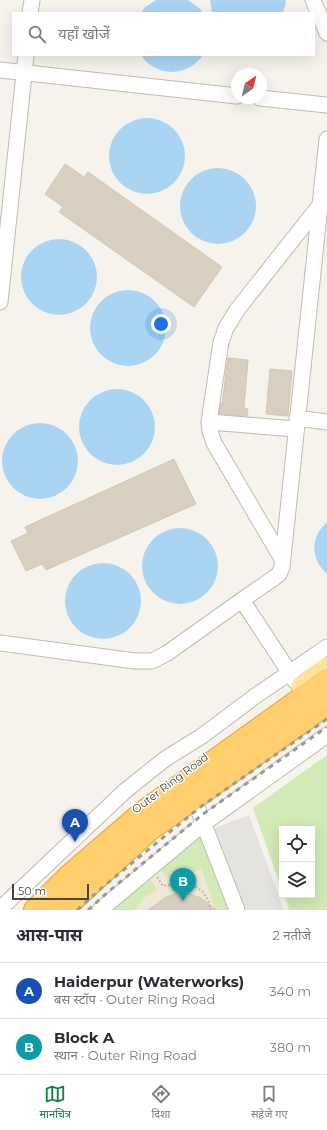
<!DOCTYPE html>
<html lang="hi">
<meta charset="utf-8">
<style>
body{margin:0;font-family:Montserrat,"Noto Sans Devanagari",sans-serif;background:#f7f7f7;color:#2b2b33}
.controls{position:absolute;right:12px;bottom:12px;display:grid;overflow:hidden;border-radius:0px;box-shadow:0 4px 16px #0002}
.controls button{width:36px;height:36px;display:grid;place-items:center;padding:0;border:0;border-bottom:1px solid #e1e1e2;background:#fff;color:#2b2b33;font:20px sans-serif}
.compass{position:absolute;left:231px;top:68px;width:36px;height:36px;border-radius:50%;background:#fff;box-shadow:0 4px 16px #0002;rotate:35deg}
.scale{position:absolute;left:12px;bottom:10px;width:77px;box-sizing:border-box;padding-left:4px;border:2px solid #4b4439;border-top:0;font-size:11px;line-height:14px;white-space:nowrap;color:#4b4439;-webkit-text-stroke:3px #fff;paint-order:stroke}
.you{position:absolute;left:161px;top:324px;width:14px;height:14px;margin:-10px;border:3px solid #fff;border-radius:50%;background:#1a73e8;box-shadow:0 0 0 6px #1a73e833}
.badge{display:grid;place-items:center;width:26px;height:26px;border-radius:50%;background:#0b8043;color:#fff;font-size:13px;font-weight:700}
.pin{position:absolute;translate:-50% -33px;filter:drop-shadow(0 1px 2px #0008)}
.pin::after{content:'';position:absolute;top:21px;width:14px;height:12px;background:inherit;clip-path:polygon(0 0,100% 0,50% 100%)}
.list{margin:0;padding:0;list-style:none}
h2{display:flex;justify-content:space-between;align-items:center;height:52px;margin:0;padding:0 16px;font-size:17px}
h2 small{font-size:13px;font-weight:400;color:#7c7c81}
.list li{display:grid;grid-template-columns:26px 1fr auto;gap:12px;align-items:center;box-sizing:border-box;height:56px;padding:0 16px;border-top:1px solid #e1e1e2}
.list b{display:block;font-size:15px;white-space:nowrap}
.list p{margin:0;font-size:13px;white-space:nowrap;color:#7c7c81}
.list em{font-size:13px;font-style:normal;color:#7c7c81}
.icon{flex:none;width:22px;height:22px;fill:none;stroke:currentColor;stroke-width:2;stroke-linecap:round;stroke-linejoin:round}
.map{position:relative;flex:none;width:327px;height:910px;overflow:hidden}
.search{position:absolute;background:#fff;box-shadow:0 4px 16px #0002;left:12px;right:12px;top:12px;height:44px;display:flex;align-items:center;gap:10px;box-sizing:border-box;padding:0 14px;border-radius:0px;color:#7c7c81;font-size:15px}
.sheet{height:164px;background:#fff}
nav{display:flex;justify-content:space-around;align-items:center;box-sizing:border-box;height:56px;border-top:1px solid #e1e1e2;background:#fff;font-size:11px;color:#7c7c81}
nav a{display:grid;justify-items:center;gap:2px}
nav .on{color:#0b8043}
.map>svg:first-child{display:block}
</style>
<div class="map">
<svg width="327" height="910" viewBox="0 0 327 910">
<rect width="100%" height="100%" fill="#f6f3ec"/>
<path fill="#efe8d6" d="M 202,828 L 231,910 L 106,910 Z"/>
<path fill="#d2eab5" d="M 327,755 L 327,910 L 289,910 L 284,895 L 312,895 L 312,829 L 282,829 L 282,890 L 253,808 Z
M 202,835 L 229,910 L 215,910 L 202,869 L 171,880 L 159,869 Z
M 149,878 L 157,889 L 144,898 L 135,910 L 112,910 Z"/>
<path fill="#e5e3e0" d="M 249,815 L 284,910 L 239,910 L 210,830 Z"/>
<path fill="#a9d4f2" d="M 156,0 L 188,0 L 199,8 L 203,13 L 141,13 L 145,7 Z
M 210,0 L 285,0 L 286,2 L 283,13 L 212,13 Z
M 141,55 L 203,55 C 188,77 156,78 141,55 Z
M109 156a38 38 0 1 1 76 0a38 38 0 1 1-76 0Z
M180 206a38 38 0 1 1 76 0a38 38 0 1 1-76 0Z
M21 277a38 38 0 1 1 76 0a38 38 0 1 1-76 0Z
M90 328a38 38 0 1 1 76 0a38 38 0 1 1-76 0Z
M79 427a38 38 0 1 1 76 0a38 38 0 1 1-76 0Z
M2 461a38 38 0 1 1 76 0a38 38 0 1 1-76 0Z
M 327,522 L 327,574 C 310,558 310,538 327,522 Z
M142 566a38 38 0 1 1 76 0a38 38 0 1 1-76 0Z
M65 601a38 38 0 1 1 76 0a38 38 0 1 1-76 0Z"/>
<path fill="#d8cfc1" stroke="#d3c7b4" d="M 65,164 L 84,177 L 88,172 L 222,267 L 194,307 L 59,212 L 63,207 L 45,194 Z
M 228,358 L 248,360 L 244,408 L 248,409 L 247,416 L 219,414 L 221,403 L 222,404 Z
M 270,369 L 292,371 L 288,416 L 266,414 Z
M 174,459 L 196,504 L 46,570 L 42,564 L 26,571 L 11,541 L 28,533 L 25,527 Z
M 178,893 L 190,894 L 201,898 L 216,910 L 148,910 L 166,897 Z"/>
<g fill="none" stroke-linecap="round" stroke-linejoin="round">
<defs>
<path id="minor" d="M 313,0 L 327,33
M 30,13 L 32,0
M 0,70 L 237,96
M 260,98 L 327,105
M 0,302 L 26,55
M 297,418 L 327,422
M 209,422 L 296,429
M 282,559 L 214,443 L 210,431 L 209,422 L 221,342 L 226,328 L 237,310 L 320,205
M 242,600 L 295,681
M 0,643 L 135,661 L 152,661 L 166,654 L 242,600 L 274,578 L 279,574 L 282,567 L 327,139
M 196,804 L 237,910
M 0,909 L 125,791 L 165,759 L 202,736 L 254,697 L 327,647
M 100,910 L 203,824 L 327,735"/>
<path id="major" d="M 301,686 L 327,667"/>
<path id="highway" d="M 35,910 L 70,875 L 142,813 L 327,680
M 62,910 L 149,830 L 327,704"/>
</defs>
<use href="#minor" stroke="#c2bbae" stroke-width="17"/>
<use href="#major" stroke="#e6c16a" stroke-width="21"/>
<use href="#highway" stroke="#e0a43c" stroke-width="24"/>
<path stroke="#c4b79f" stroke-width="2" stroke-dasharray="2 2" stroke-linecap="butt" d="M 157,877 L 163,886 L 184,883 L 193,885 L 203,892 L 208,900 L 211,910"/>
<use href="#minor" stroke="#fff" stroke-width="15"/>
<use href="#major" stroke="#ffe39c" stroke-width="19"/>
<use href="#highway" stroke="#ffcf6e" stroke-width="22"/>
<path stroke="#9a9a9a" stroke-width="3" stroke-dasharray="5 5" stroke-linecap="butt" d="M 77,910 L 104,886 L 199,808 L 327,719
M 88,910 L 108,892 L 203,814 L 327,727"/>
</g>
<g text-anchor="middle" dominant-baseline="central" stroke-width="3" stroke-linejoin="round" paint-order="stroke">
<g font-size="11" fill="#4b4439" stroke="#fff">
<text transform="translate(170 783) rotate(-37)">Outer Ring Road</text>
</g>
</g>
</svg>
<div class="controls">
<button><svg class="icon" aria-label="locate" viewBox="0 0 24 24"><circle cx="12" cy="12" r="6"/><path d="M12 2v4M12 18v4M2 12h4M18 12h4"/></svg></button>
<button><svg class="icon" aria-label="layers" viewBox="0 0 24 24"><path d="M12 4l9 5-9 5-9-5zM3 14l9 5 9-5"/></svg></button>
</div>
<svg class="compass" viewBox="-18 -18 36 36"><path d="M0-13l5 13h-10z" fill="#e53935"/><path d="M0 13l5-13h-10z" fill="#7c7c81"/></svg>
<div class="scale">50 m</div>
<div class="you"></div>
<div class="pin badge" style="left:75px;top:842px;background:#1a4fb4">A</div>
<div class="pin badge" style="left:183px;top:901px;background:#0f9aa8">B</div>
<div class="search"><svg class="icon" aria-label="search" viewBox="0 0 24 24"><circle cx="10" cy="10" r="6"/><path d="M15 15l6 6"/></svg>यहाँ खोजें</div>
</div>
<section class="sheet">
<h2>आस-पास<small>2 नतीजे</small></h2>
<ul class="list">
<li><span class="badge" style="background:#1a4fb4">A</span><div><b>Haiderpur (Waterworks)</b><p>बस स्टॉप · Outer Ring Road</p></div><em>340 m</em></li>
<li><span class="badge" style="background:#0f9aa8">B</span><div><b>Block A</b><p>स्थान · Outer Ring Road</p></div><em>380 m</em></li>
</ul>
</section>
<nav>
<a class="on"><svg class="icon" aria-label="map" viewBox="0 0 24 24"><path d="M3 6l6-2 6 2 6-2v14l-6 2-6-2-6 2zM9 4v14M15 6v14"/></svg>मानचित्र</a>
<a><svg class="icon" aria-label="directions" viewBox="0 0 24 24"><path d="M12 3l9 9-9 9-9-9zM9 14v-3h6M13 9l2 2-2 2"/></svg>दिशा</a>
<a><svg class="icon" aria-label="saved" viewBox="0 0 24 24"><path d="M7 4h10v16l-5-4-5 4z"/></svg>सहेजे गए</a>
</nav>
